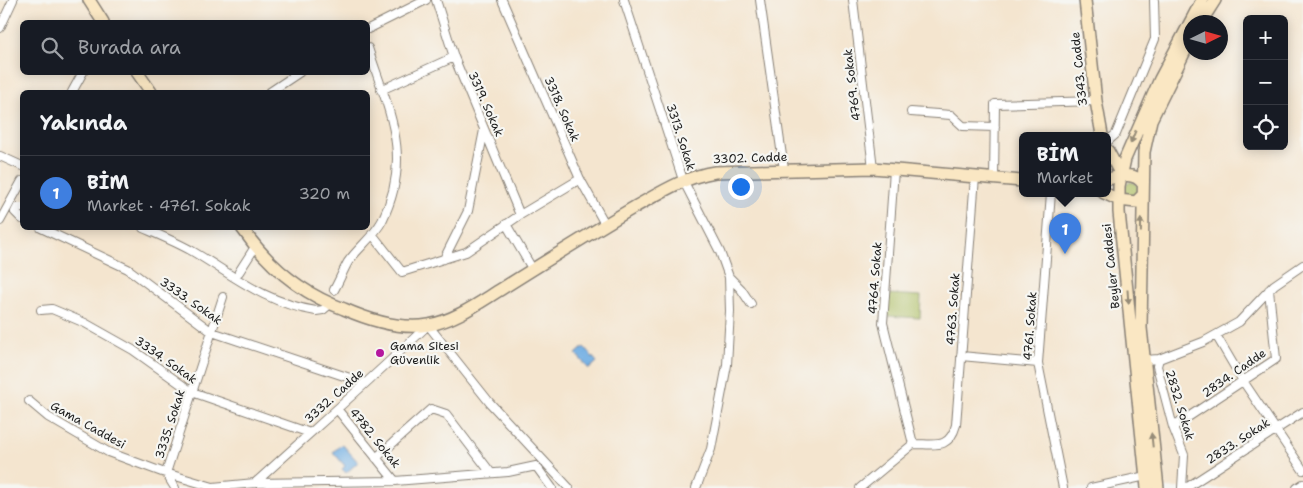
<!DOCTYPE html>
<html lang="tr">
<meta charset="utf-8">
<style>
body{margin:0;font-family:"Shantell Sans",sans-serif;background:#20242c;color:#f1f3f6}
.controls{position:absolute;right:15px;top:15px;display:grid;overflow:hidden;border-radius:8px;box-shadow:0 2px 12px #0003}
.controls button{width:45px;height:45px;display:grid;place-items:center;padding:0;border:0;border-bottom:1px solid #363941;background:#171b24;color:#f1f3f6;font:25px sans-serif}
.compass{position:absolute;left:1183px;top:15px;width:45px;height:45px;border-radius:50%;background:#171b24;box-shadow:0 2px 12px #0003;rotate:85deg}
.you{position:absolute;left:740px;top:186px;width:18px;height:18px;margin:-12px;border:4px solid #fff;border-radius:50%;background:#1a73e8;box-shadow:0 0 0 8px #1a73e833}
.badge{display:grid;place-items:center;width:32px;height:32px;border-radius:50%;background:#d690ce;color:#fff;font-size:16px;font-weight:700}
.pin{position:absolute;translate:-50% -41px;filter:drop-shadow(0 1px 2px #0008)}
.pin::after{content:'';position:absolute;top:26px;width:18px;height:15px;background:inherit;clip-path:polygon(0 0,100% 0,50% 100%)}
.popup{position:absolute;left:1019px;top:132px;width:92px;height:65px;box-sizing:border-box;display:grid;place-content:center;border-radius:8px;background:#171b24;filter:drop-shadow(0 1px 4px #0005);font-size:16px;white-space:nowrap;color:#9ea1a6}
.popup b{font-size:19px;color:#f1f3f6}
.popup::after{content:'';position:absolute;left:50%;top:100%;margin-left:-10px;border:10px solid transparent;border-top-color:#171b24}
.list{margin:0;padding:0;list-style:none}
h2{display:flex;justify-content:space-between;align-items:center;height:65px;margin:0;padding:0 20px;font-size:21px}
h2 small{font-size:16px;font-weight:400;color:#9ea1a6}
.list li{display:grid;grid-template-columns:32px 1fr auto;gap:15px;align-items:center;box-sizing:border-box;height:75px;padding:0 20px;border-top:1px solid #363941}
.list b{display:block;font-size:19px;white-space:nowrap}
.list p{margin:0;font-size:16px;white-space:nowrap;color:#9ea1a6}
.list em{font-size:16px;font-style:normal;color:#9ea1a6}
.icon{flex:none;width:28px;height:28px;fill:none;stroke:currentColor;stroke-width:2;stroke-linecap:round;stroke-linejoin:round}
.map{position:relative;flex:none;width:1303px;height:488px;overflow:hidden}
.search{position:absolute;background:#171b24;box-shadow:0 2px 12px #0003;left:20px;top:20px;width:350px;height:55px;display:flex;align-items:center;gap:12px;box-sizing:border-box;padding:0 18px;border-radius:8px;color:#9ea1a6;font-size:19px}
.panel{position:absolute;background:#171b24;box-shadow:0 2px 12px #0003;left:20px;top:90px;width:350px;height:140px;border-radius:8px}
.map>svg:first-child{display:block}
</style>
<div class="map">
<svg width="1303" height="488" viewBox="0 0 1303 488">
<rect width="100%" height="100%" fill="#f6f6f2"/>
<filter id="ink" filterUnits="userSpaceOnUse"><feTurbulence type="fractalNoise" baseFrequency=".02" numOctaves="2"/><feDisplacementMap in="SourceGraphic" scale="10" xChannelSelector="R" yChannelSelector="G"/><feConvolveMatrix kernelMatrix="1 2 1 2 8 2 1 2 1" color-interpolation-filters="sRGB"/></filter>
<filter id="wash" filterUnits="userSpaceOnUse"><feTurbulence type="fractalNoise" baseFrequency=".0096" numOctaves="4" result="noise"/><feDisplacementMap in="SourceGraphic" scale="20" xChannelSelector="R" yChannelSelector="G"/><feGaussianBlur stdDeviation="1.12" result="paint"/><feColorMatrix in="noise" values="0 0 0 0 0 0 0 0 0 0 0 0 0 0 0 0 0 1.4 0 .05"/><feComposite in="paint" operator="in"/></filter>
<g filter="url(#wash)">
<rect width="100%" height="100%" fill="#f4e5cf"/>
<path fill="#adbe62" stroke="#646d3f" d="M1124 189a7 7 0 1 1 14 0a7 7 0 1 1-14 0Z
M 888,294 L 921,296 L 920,318 L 886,316 Z"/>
<path fill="#71aee3" stroke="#466580" d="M 584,347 L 597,362 L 589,369 L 576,354 Z
M 342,444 L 358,462 L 346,473 L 342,469 L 345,466 L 333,452 Z"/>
</g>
<g filter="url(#ink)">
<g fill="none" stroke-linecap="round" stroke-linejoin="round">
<defs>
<path id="street" d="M 436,0 L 454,57 L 520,215
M 502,0 L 580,179 L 605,224
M 624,0 L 683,180 L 720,252 L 729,277 L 730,311 L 727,365 L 711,449 L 696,488
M 760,0 L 784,170
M 853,0 L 873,168
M 0,28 L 13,0
M 368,29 L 426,0
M 381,90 L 454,57
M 72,92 L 83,72
M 270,92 L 300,72
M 911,112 L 951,115 L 963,126 L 995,127
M 1108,141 L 1116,134 L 1155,39 L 1154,0
M 0,156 L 22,166
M 894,170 L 883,323 L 913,444
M 994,179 L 995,104 L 1096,101
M 1051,193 L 1038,363 L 1063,488
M 22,208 L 17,208 L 15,212 L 22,219
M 0,221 L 22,181
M 506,224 L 533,270
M 41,228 L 128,269 L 212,332 L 365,383
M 143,228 C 159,235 176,242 192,251 C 233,275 265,303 316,311 L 323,310 L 330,304
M 372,234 L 402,272 L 466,252 L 520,215 L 580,179
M 444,259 L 468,211 L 484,130
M 239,272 L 255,247
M 729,277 L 741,289 L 751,304
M 334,290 C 339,281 343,271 348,262 C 358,248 374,236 382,221 C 414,156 388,110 368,48
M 41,310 L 52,309 L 85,323 L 133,350 L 192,392 L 310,433
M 1216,335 L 1243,381 L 1303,470
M 961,356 L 1038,363
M 1159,359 L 1157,366 L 1173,427 L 1184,455 L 1182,488
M 1144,360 L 1159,359 L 1203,342 L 1239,322 L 1274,285 L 1303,265
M 29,401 L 48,417 L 108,452 L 162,472 L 213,487 L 255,483 L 395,481 L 508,472 L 536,466 L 552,488
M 337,409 L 395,481
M 1173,427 L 1276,359 L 1269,290
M 913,444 C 935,444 949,450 956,425 L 975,177
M 376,458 L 431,409 L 446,414 L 491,473
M 255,483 C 313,430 372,379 428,325 L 490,403 L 569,488
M 175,488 L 166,473 L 223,297
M 860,488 L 913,444
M 1091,488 L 1146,476
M 1186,488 L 1303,412
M 1297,488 L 1303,484"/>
<path id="secondary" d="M 89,0 L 103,22
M 1085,0 L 1096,101 L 1102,135
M 1201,22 L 1215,0
M 137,72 L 151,92
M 1108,151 L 1121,175
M 1108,179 C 1119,176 1135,171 1143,184
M 1104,193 L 1119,200 L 1136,202 L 1142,196
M 242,228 C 268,266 300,293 344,309 C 369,320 401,330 429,325 C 456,320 480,302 503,288 C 546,261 589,234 633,208 C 660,193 684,177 715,172 L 873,168 L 1022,181
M 1147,488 L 1119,212 L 1119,186 L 1125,159 L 1160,79 L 1202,0
M 1158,488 L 1141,328 L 1144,152 L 1151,120 L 1190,41"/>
</defs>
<use href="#street" stroke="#888076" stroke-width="10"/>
<use href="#secondary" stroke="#888076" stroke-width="14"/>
<use href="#street" stroke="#fff" stroke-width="8"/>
<use href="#secondary" stroke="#fae7c3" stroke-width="11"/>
</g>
<defs><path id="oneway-solid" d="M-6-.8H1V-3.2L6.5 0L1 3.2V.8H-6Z" transform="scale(1.25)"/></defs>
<g fill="#968c78">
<use href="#oneway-solid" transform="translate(1133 137) rotate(112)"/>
<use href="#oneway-solid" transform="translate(1141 225) rotate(-89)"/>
<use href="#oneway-solid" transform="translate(1128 297) rotate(86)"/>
<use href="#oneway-solid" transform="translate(1152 440) rotate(-96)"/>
</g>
</g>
<circle fill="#b5179e" stroke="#f6f6f2" stroke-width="2" cx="380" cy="353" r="5"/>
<g text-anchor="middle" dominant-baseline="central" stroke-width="4.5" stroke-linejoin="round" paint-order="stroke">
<g font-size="12" fill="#1c1c1c" stroke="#f6f6f2">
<text transform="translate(1079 69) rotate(-96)">3343. Cadde</text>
<text transform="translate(852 85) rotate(-97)">4769. Sokak</text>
<text transform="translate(486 104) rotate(66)">3319. Sokak</text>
<text transform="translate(562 109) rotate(66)">3318. Sokak</text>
<text transform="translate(681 137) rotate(72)">3313. Sokak</text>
<text transform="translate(750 158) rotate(-2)">3302. Cadde</text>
<text transform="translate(1111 266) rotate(-96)">Beyler Caddesi</text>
<text transform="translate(875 278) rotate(-86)">4764. Sokak</text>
<text transform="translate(191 301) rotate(35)">3333. Sokak</text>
<text transform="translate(953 309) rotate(-86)">4763. Sokak</text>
<text transform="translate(1030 326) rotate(-86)">4761. Sokak</text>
<text transform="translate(166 360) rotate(35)">3334. Sokak</text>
<text transform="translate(1234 373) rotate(-35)">2834. Cadde</text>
<text transform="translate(334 396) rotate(-42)">3332. Cadde</text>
<text transform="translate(1180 405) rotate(73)">2832. Sokak</text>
<text transform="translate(170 424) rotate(-72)">3335. Sokak</text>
<text transform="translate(88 425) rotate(29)">Gama Caddesi</text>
<text transform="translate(375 438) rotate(51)">4782. Sokak</text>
<text transform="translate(1238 441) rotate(-33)">2833. Sokak</text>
</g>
<g font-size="12" fill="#1c1c1c" stroke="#f6f6f2" text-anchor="start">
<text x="390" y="346">Gama Sitesi<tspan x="390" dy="14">Güvenlik</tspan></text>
</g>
</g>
</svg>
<div class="controls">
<button>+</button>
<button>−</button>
<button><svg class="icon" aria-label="locate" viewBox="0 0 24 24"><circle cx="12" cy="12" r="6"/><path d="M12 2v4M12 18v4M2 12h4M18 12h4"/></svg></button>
</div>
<svg class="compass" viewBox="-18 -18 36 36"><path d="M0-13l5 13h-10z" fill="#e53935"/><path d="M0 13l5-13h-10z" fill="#9ea1a6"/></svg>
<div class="you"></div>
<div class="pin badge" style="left:1065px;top:254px;background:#3f7fe0">1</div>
<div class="popup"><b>BİM</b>Market</div>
<div class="search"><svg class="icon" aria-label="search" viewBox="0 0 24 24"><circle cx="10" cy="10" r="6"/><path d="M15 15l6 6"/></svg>Burada ara</div>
<section class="panel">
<h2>Yakında<small></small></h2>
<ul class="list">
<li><span class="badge" style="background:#3f7fe0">1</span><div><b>BİM</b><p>Market · 4761. Sokak</p></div><em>320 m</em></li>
</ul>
</section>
</div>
